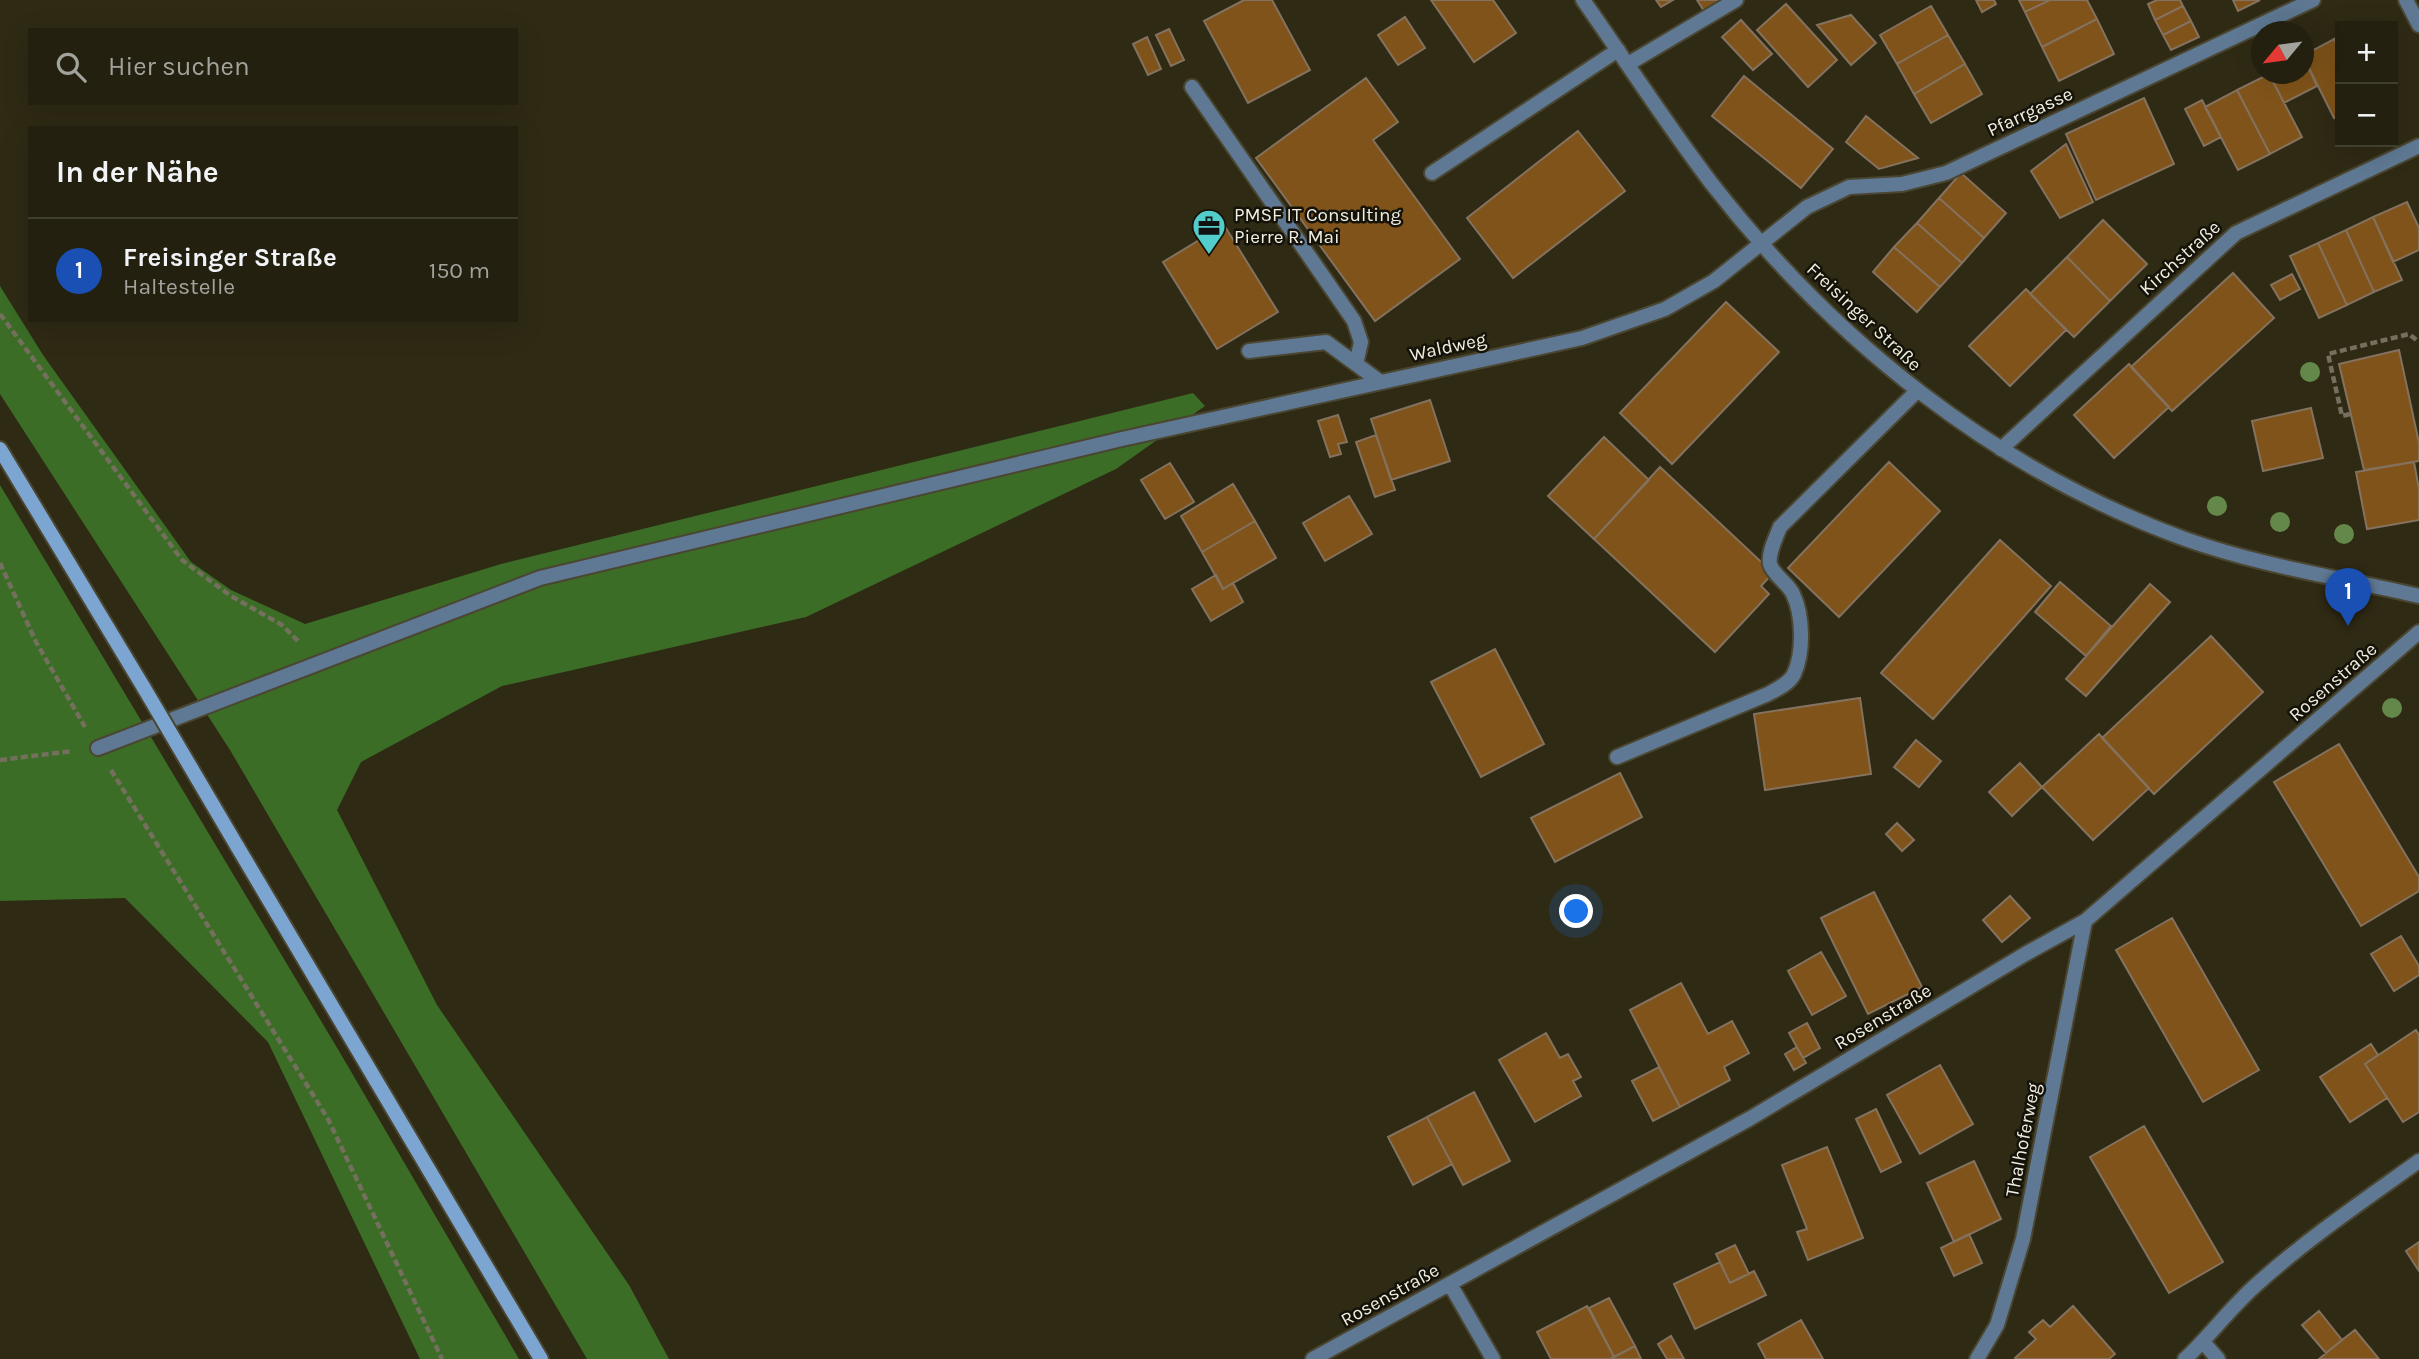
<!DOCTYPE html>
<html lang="de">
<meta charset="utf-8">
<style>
body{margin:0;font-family:Karla,sans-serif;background:#2b2818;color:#f1f3f6}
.controls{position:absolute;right:21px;top:21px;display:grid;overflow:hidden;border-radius:0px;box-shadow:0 7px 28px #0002}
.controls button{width:63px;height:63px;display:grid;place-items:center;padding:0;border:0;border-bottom:2px solid #403e2f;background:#23200f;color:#f1f3f6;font:35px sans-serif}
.compass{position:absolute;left:2251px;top:21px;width:63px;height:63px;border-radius:50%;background:#23200f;box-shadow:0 7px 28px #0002;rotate:241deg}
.you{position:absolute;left:1577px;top:912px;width:24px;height:24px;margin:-18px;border:5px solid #fff;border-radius:50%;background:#1a73e8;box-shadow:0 0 0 10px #1a73e833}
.badge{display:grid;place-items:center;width:46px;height:46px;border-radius:50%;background:#53cdcb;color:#fff;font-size:23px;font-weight:700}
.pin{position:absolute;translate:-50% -58px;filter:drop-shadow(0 2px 4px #0008)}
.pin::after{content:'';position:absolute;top:37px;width:24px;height:21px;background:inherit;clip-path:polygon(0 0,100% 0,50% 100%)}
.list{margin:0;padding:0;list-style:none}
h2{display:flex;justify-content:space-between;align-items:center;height:91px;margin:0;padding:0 28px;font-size:30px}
h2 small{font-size:23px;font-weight:400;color:#a3a39e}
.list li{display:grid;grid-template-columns:46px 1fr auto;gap:21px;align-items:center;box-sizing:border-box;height:105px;padding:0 28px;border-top:2px solid #403e2f}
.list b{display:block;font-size:26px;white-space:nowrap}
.list p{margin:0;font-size:23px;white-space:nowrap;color:#a3a39e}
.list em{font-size:23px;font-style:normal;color:#a3a39e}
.icon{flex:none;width:38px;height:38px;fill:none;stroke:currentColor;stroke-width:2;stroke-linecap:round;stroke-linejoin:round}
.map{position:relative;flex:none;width:2419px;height:1359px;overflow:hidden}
.search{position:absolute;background:#23200f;box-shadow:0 7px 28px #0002;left:28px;top:28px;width:490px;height:77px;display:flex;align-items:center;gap:18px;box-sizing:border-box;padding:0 24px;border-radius:0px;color:#a3a39e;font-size:26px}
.panel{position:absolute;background:#23200f;box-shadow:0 7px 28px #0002;left:28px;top:126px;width:490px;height:196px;border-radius:0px}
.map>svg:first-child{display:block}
</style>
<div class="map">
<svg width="2419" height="1359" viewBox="0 0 2419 1359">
<rect width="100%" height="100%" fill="#2f2a14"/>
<path fill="#3b6d26" d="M 0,286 L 43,355 L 191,562 L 231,590 L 305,624 L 501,564 L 1193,393 L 1205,406 L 1116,469 L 806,617 L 502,686 L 361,762 L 337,810 L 437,1005 L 629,1285 L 669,1359 L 587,1359 L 230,750 L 0,394 Z
M 0,485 L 339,1051 L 519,1359 L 420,1359 L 268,1042 L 125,898 L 0,901 Z"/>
<path fill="#7f5319" stroke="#84725f" stroke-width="2" d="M 1244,0 L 1272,0 L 1310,70 L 1248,103 L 1204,21 Z
M 1431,0 L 1493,0 L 1516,33 L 1474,62 Z
M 1656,0 L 1673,0 L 1661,7 Z
M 1697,0 L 1722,0 L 1704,11 Z
M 1976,0 L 1994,0 L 1996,4 L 1982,12 Z
M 2019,0 L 2050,0 L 2025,12 Z
M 2050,0 L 2087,0 L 2097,19 L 2042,47 L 2025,12 Z
M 2157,0 L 2180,0 L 2183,6 L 2155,20 L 2148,4 Z
M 2233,0 L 2260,0 L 2238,11 Z
M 1786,4 L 1837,60 L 1808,87 L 1757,30 Z
M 1931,6 L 1948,35 L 1897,64 L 1880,35 Z
M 2183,6 L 2191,21 L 2163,35 L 2155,20 Z
M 1851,15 L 1876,43 L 1851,65 L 1817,25 Z
M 1405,17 L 1425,48 L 1398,65 L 1378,35 Z
M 2097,19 L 2114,54 L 2059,81 L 2042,47 Z
M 1741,20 L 1772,54 L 1753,70 L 1722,37 Z
M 2191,21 L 2199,37 L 2171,50 L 2163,35 Z
M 1169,29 L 1184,60 L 1171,66 L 1156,35 Z
M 1948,35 L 1965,64 L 1914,94 L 1897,64 Z
M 2340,36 L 2340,51 L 2334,39 Z
M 1147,37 L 1161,69 L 1148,75 L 1133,44 Z
M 2334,39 L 2340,51 L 2340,114 L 2334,118 L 2304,58 L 2304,55 Z
M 2304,58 L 2317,86 L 2284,103 L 2269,74 L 2304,74 Z
M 1965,64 L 1982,94 L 1931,123 L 1914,94 Z
M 2269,74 L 2302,137 L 2270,154 L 2237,90 Z
M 1744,76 L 1833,149 L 1801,188 L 1712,116 Z
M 1366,78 L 1398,122 L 1373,140 L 1460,259 L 1375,321 L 1256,158 Z
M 2237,90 L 2270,154 L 2238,170 L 2205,107 Z
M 2144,98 L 2174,164 L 2096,200 L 2066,134 Z
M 2202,100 L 2221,137 L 2204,146 L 2185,109 Z
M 1866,116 L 1918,158 L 1879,169 L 1846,142 Z
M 1578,131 L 1625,191 L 1513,278 L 1467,218 Z
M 2066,144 L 2093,202 L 2060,218 L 2031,171 Z
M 1961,173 L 2006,213 L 1984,238 L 1939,198 Z
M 1939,198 L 1984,238 L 1962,263 L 1917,223 Z
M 2407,202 L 2419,228 L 2419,250 L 2393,262 L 2373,217 Z
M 2373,217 L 2402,280 L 2374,292 L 2346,230 Z
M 2103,220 L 2147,264 L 2110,301 L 2067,257 Z
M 1917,223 L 1962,263 L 1940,287 L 1894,247 Z
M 1224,225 L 1278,312 L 1217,349 L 1163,262 Z
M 2346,230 L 2374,292 L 2347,305 L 2318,243 Z
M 2318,243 L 2347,305 L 2319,318 L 2290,256 Z
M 1894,247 L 1940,287 L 1917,312 L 1873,272 Z
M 2067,257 L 2110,301 L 2074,337 L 2030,294 Z
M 2233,273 L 2274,318 L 2172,411 L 2131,367 Z
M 2292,274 L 2300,289 L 2280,300 L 2271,285 Z
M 2026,289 L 2066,330 L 2010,386 L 1969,346 Z
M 1726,302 L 1779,352 L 1672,464 L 1620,413 Z
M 2399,350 L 2419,443 L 2419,461 L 2364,470 L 2339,364 Z
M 2129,364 L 2169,407 L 2114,458 L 2074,415 Z
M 1430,400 L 1450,461 L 1391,480 L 1371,419 Z
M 2311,408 L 2323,458 L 2263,471 L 2252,421 Z
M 1338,415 L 1347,442 L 1338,444 L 1341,454 L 1330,457 L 1318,421 Z
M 1376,435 L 1395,490 L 1375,497 L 1356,442 Z
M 1604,437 L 1649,480 L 1594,539 L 1548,496 Z
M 1889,462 L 1940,511 L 1839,617 L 1788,568 Z
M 2414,462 L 2419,489 L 2419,520 L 2367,529 L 2356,472 Z
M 1170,463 L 1194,502 L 1165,519 L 1141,480 Z
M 1660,467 L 1773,573 L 1761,586 L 1769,594 L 1715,652 L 1594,539 Z
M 1233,484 L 1255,521 L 1202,552 L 1181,516 Z
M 1349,496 L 1372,534 L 1325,561 L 1303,523 Z
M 1255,521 L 1276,558 L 1223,589 L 1202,552 Z
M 2000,540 L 2051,586 L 1933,719 L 1881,673 Z
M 1216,575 L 1223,589 L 1233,583 L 1243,602 L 1211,621 L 1192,589 Z
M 2060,582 L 2111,626 L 2086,656 L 2035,612 Z
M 2150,584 L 2170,602 L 2086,696 L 2066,679 Z
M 2211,636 L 2263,692 L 2154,794 L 2102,738 Z
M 1495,649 L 1544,744 L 1481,777 L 1431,682 Z
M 1860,698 L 1871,774 L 1765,790 L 1754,714 Z
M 2099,734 L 2149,788 L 2093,840 L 2042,787 Z
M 1916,740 L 1941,761 L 1919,787 L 1894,767 Z
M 2339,744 L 2419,877 L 2419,891 L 2361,926 L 2274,782 Z
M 2020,763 L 2042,787 L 2012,816 L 1989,792 Z
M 1620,773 L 1642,817 L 1555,862 L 1531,818 Z
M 1897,823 L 1914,840 L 1902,851 L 1886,834 Z
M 1874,892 L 1922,987 L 1868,1014 L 1821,918 Z
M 2010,896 L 2030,918 L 2002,942 L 1983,920 Z
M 2172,918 L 2259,1070 L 2203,1102 L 2116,950 Z
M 2401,936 L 2419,966 L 2419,975 L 2394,991 L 2371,954 Z
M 1821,952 L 1846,996 L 1812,1015 L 1788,971 Z
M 1681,983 L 1708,1034 L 1732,1021 L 1749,1053 L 1724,1067 L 1730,1080 L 1680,1107 L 1630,1010 Z
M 1807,1023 L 1820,1048 L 1803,1058 L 1789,1033 Z
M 2416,1030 L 2419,1035 L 2419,1112 L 2403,1122 L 2365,1064 Z
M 1546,1033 L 1560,1058 L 1568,1054 L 1581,1077 L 1573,1081 L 1581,1096 L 1535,1122 L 1499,1060 Z
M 2371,1044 L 2378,1055 L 2365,1064 L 2387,1098 L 2350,1122 L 2320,1077 Z
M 1797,1047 L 1806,1063 L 1794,1070 L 1785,1054 Z
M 1940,1065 L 1973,1124 L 1920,1154 L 1887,1095 Z
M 1659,1067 L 1680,1107 L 1653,1121 L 1632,1081 Z
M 1474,1092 L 1510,1161 L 1463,1185 L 1427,1117 Z
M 1876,1109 L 1901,1162 L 1881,1172 L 1856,1119 Z
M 1427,1117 L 1452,1164 L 1413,1185 L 1388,1137 Z
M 2144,1126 L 2223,1262 L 2169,1293 L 2090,1157 Z
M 1827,1147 L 1863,1238 L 1808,1260 L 1797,1232 L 1807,1229 L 1782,1165 Z
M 1974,1161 L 2001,1219 L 1954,1242 L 1927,1183 Z
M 1969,1234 L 1982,1263 L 1954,1276 L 1941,1248 Z
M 2419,1242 L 2419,1271 L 2406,1251 Z
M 1735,1245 L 1749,1274 L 1730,1283 L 1716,1254 Z
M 1720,1262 L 1730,1283 L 1754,1271 L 1766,1295 L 1695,1329 L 1674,1284 Z
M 1609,1298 L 1635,1346 L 1614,1357 L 1589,1308 Z
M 1587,1306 L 1614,1357 L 1610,1359 L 1551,1359 L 1537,1332 Z
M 2073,1306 L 2115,1354 L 2109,1359 L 2016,1359 L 2015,1358 L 2036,1339 L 2029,1332 L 2043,1320 L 2050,1327 Z
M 2319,1311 L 2342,1340 L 2326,1353 L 2302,1325 Z
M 1801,1320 L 1823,1359 L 1766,1359 L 1758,1344 Z
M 2355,1330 L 2379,1359 L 2319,1359 L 2342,1340 Z
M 1671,1336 L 1684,1359 L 1667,1359 L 1658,1344 Z
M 1635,1346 L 1641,1359 L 1610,1359 L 1614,1357 Z"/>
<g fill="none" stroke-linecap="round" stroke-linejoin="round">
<defs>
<path id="service" d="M 1628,64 L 1736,0
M 1192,87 L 1354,321 L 1361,342 L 1356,364
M 1432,173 L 1618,50
M 1249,351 L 1326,342 L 1379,381
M 1617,757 L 1768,694 C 1777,689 1789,684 1794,674 C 1804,652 1803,615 1793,594 C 1788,583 1773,575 1770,564 C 1768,552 1776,538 1780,527 L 1917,391"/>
<path id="minor" d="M 2406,0 L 2419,25
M 2001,449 L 2236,233 L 2419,146
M 98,748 L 540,578 L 1122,439 L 1582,338 L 1665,309 L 1714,281 L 1807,207 L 1849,187 L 1902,184 L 1946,173 L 2313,0
M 1450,1284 L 1493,1359
M 2203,1342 L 2218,1359
M 1313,1359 L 1749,1119 L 2027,953 L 2085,921 L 2419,632
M 1977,1359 L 1997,1325 L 2023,1239 L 2085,921
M 2185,1359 C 2210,1336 2230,1308 2256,1285 C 2307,1239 2363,1201 2419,1161"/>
<path id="tertiary" d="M 1583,0 C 1626,61 1667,125 1712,184 C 1835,342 1996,470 2185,539 C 2261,566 2341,578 2419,596"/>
<path id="secondary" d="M 0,449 L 144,688
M 237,846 L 541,1359"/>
</defs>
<use href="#service" stroke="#4a4631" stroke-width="18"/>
<use href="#minor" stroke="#4a4631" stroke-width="18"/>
<use href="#tertiary" stroke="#4a4631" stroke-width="18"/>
<use href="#secondary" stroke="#4a4631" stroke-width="18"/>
<path stroke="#74705d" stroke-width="4.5" stroke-dasharray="7 3.5" stroke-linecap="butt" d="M 0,314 L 182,560 L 231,596 L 282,625 L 300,643
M 2350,414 L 2342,416 L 2328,354 L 2409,334 L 2419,342
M 0,563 L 36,642 L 85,727
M 0,760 L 73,751
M 111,770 L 328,1119 L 442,1359"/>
<use href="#service" stroke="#5f7994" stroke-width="14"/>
<use href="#minor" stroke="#5f7994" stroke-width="14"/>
<use href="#tertiary" stroke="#5f7994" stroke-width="14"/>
<use href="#secondary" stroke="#7ca6d1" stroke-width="14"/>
<defs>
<path id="secondary-bridge" d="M 144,688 L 237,846"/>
</defs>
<use href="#secondary-bridge" stroke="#4a4631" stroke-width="18" stroke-linecap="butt"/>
<use href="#secondary-bridge" stroke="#7ca6d1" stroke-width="14"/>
</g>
<g fill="#648849">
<circle cx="2310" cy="372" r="10"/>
<circle cx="2217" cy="506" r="10"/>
<circle cx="2280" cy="522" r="10"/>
<circle cx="2344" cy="534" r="10"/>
<circle cx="2392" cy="708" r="10"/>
</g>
<defs>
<symbol id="office-pin" viewBox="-11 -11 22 30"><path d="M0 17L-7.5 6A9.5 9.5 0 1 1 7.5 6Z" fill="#53cdcb" stroke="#151309"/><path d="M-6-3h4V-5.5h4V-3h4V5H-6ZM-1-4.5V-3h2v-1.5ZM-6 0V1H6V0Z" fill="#111"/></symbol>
</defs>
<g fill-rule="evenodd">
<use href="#office-pin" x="1190" y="207" width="38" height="52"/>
</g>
<g text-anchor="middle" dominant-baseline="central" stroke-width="5" stroke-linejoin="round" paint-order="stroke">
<g font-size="19" fill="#f1efe1" stroke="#151309">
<text transform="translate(2030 112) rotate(-25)">Pfarrgasse</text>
<text transform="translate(2180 258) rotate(-42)">Kirchstraße</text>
<text transform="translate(1864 317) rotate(43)">Freisinger Straße</text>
<text transform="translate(1448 347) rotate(-12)">Waldweg</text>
<text transform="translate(2333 682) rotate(-41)">Rosenstraße</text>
<text transform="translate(1883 1017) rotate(-31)">Rosenstraße</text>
<text transform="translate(2023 1140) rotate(-79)">Thalhoferweg</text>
<text transform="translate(1390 1295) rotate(-29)">Rosenstraße</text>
</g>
<g font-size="19" fill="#f1efe1" stroke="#151309" text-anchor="start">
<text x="1234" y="215">PMSF IT Consulting<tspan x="1234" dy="22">Pierre R. Mai</tspan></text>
</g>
</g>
</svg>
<div class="controls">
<button>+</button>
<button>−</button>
</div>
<svg class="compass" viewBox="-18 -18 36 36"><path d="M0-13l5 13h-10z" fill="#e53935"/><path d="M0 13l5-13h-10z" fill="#a3a39e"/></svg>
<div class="you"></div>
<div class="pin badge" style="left:2348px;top:626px;background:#1a4fb4">1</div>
<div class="search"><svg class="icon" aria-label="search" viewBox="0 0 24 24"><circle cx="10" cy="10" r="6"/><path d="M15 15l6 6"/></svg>Hier suchen</div>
<section class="panel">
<h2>In der Nähe<small></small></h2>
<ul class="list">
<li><span class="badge" style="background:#1a4fb4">1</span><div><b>Freisinger Straße</b><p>Haltestelle</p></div><em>150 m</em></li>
</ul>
</section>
</div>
